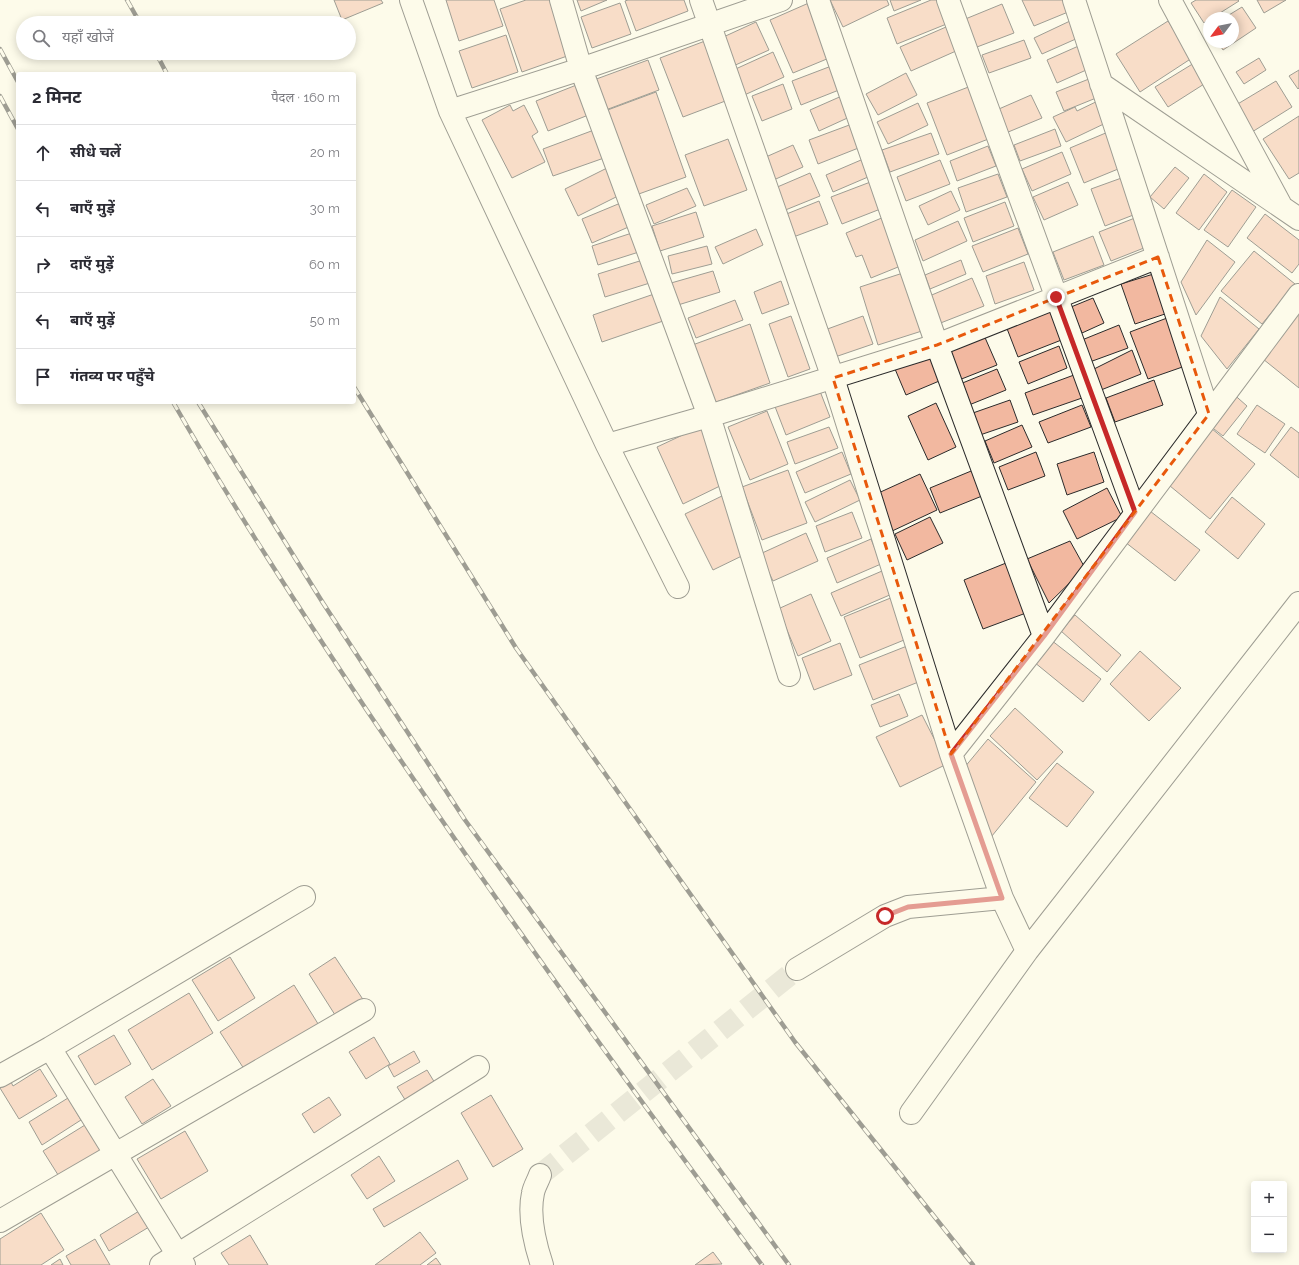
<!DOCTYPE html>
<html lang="hi">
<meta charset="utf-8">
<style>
body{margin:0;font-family:Raleway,"Noto Sans Devanagari",sans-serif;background:#f7f7f7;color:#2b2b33}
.controls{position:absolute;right:12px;bottom:12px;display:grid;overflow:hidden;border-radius:4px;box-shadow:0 2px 10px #0003}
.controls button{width:36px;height:36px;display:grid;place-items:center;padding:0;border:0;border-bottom:1px solid #e1e1e2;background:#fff;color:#2b2b33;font:20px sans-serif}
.compass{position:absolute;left:1203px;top:12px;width:36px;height:36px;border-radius:50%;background:#fff;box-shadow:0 2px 10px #0003;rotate:238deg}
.stop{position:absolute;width:12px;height:12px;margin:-9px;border:3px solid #c62828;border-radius:50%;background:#fff}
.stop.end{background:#c62828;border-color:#fff;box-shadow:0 1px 4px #0008}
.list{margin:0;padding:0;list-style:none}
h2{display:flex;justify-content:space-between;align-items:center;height:52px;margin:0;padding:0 16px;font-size:17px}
h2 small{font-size:13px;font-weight:400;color:#7c7c81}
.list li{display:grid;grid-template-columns:26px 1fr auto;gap:12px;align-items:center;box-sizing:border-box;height:56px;padding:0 16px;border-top:1px solid #e1e1e2}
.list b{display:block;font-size:15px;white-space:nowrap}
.list em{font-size:13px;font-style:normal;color:#7c7c81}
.icon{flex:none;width:22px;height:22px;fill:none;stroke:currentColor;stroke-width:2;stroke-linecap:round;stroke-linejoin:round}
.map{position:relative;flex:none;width:1299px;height:1265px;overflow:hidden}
.search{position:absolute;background:#fff;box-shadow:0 2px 10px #0003;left:16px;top:16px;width:340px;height:44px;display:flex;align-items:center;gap:10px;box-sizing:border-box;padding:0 14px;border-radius:22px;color:#7c7c81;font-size:15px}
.panel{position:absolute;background:#fff;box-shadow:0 2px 10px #0003;left:16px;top:72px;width:340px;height:332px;border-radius:4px}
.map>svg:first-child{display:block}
</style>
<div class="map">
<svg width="1299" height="1265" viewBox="0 0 1299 1265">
<rect width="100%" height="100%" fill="#fdfbea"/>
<path fill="#f2b8a0" stroke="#2b2b2b" d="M 334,0 L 381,0 L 383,3 L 342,20 Z
M 446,0 L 494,0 L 503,26 L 459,41 Z
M 526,0 L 550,0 L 570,55 L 522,72 L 500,9 Z
M 577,0 L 607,0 L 581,11 Z
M 628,0 L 684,0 L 688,11 L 636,31 L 625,1 Z
M 830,0 L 887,0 L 889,5 L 843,27 Z
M 890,0 L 921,0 L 894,11 Z
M 931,0 L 939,0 L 949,23 L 897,44 L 887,18 Z
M 1022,0 L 1069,0 L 1073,10 L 1034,26 Z
M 1196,0 L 1238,0 L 1239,1 L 1212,18 L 1209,18 L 1204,23 L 1191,3 Z
M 1257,0 L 1286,0 L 1264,13 Z
M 811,2 L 834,56 L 793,73 L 770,20 Z
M 620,3 L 631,34 L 592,48 L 581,17 Z
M 1002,4 L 1014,33 L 969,50 L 958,22 Z
M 1242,7 L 1256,28 L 1223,50 L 1218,42 L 1233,42 L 1233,18 L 1224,18 Z
M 1070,21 L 1078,38 L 1042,54 L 1034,38 Z
M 1168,21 L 1192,58 L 1140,92 L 1116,54 Z
M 756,22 L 769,50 L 731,67 L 719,39 Z
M 946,27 L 956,51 L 911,71 L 900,47 Z
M 506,35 L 518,72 L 472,88 L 459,51 Z
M 1024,40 L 1031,58 L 989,73 L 982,55 Z
M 705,41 L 728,100 L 683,117 L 660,58 Z
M 1083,44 L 1093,67 L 1057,83 L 1047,60 Z
M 773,52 L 784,77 L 740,97 L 729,72 Z
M 1259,58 L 1266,70 L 1244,84 L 1236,72 Z
M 648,60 L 659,90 L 603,111 L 591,81 Z
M 1199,60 L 1212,79 L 1168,107 L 1155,87 Z
M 834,65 L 844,88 L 801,105 L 792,81 Z
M 1299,70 L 1299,88 L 1298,89 L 1289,76 Z
M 906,73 L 917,95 L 878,115 L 866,94 Z
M 1094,77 L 1101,96 L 1064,111 L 1056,92 Z
M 1276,81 L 1292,107 L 1252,132 L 1236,105 Z
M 579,84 L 591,114 L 548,131 L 536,101 Z
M 783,84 L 792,109 L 762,121 L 752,96 Z
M 971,86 L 991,138 L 947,155 L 927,103 Z
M 656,92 L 686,177 L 636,195 L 605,111 Z
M 844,95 L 854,115 L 819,131 L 810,110 Z
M 1031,95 L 1042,118 L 1001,135 L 992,112 Z
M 1104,98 L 1110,121 L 1066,142 L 1053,117 L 1075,107 L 1077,111 Z
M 918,103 L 928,125 L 888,144 L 877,122 Z
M 510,105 L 513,111 L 524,105 L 538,132 L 532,136 L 545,162 L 512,178 L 482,120 Z
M 1299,116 L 1299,173 L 1289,179 L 1263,139 Z
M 852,124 L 861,147 L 818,164 L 809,140 Z
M 1055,129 L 1061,146 L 1020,161 L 1014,145 Z
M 594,130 L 604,158 L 553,176 L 543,149 Z
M 1108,132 L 1123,167 L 1084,183 L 1070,148 Z
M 931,133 L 939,154 L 890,172 L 882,150 Z
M 728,139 L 747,190 L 704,206 L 685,155 Z
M 793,145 L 803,167 L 769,182 L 759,160 Z
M 988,146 L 996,166 L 957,181 L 950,161 Z
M 1062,152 L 1071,174 L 1032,191 L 1022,169 Z
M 868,157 L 875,174 L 833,192 L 826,175 Z
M 940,160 L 950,184 L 906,201 L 897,177 Z
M 609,167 L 622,194 L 578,216 L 565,189 Z
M 1175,167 L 1189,178 L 1164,209 L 1150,197 Z
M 810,173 L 820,196 L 778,213 L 768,191 Z
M 998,174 L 1007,197 L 966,212 L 958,188 Z
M 1204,174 L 1227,192 L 1199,230 L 1176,213 Z
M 1127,176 L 1141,212 L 1105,226 L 1091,189 Z
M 873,181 L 883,208 L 842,224 L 831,197 Z
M 1068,182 L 1078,205 L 1044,220 L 1033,197 Z
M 687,188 L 696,206 L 654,224 L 646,205 Z
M 1232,190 L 1256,207 L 1228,247 L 1204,230 Z
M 951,191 L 960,210 L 928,225 L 919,206 Z
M 819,201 L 828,224 L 788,239 L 779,217 Z
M 623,202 L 633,225 L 592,243 L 582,219 Z
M 1005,202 L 1014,226 L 973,242 L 964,218 Z
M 696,212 L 704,237 L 660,251 L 652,226 Z
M 1265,214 L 1299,240 L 1299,264 L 1292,273 L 1247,238 Z
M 1140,216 L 1149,246 L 1111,261 L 1099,232 Z
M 884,217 L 903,265 L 871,278 L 862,255 L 856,257 L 846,233 Z
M 958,221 L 967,241 L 923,261 L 915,240 Z
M 1018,228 L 1028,254 L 983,272 L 972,246 Z
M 756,229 L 763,245 L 723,264 L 715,247 Z
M 635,232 L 642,251 L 598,265 L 592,246 Z
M 1093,236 L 1104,265 L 1064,280 L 1053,252 Z
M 1207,240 L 1235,262 L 1196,315 L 1181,282 Z
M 707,246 L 712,264 L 672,274 L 668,256 Z
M 1254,251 L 1295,284 L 1262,324 L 1221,291 Z
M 646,259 L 653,282 L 605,297 L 598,274 Z
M 961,260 L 966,274 L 930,289 L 925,275 Z
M 1024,262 L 1034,290 L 995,304 L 986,276 Z
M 713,271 L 720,292 L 678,305 L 671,283 Z
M 906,272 L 925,330 L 878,345 L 860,287 Z
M 1160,272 L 1174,311 L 1135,324 L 1121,284 Z
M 972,278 L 984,306 L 938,324 L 927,297 Z
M 781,281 L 789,304 L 762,314 L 754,292 Z
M 657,293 L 666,320 L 602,342 L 593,315 Z
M 1220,297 L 1259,329 L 1227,369 L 1201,336 Z
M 1093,298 L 1104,323 L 1082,333 L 1071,307 Z
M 735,300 L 743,320 L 696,338 L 688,318 Z
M 1051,308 L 1064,339 L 1018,357 L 1006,326 Z
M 1299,312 L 1299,388 L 1263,359 Z
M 1175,315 L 1191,364 L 1148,379 L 1130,332 Z
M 791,316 L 810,369 L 788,377 L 769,324 Z
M 863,316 L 873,344 L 832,358 L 822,331 Z
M 750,324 L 770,383 L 708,405 L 687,347 Z
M 1119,325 L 1128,348 L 1087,363 L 1077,342 Z
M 983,333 L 997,365 L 959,380 L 946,348 Z
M 1059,346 L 1067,368 L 1028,384 L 1019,362 Z
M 1132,350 L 1141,374 L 1101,390 L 1094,369 Z
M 933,352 L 944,379 L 906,395 L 895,369 Z
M 997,369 L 1006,390 L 969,405 L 960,384 Z
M 1074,375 L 1082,398 L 1033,415 L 1025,393 Z
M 1154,380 L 1163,405 L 1115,422 L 1106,398 Z
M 818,386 L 830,417 L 786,435 L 774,404 Z
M 1230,391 L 1247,406 L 1223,436 L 1205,422 Z
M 1010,400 L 1018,422 L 977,436 L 970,414 Z
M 936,403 L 956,447 L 928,460 L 908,416 Z
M 1082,405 L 1091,427 L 1048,443 L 1039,422 Z
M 1257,405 L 1285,424 L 1265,453 L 1237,434 Z
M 767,411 L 788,464 L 750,480 L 728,427 Z
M 1206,424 L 1255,464 L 1210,519 L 1164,481 Z
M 704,425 L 722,485 L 683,504 L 657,447 Z
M 1022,425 L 1032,447 L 994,463 L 985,441 Z
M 829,427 L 838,448 L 795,464 L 787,442 Z
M 1291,427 L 1299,433 L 1299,478 L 1270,455 Z
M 842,452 L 851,474 L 805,493 L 796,472 Z
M 1036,452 L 1045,476 L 1008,490 L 999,467 Z
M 1094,452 L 1104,482 L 1067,495 L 1057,464 Z
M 976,469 L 987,494 L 940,513 L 930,488 Z
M 788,470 L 807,523 L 762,540 L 742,487 Z
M 920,474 L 937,510 L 890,532 L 874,495 Z
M 850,480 L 860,500 L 815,522 L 805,502 Z
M 1107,488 L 1122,517 L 1077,539 L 1063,511 Z
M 726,494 L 750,552 L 713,570 L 685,514 Z
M 1232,497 L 1265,524 L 1238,559 L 1205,532 Z
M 1150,511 L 1200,550 L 1175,581 L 1125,542 Z
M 852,512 L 862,538 L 825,552 L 816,526 Z
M 930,517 L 943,543 L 907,560 L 895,534 Z
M 806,533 L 818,561 L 773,581 L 760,554 Z
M 871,539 L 881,564 L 837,583 L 827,558 Z
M 1070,541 L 1085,568 L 1049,603 L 1027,559 Z
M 1006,563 L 1026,613 L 983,629 L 964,580 Z
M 882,571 L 892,594 L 841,616 L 831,593 Z
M 811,594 L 831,641 L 798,656 L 778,609 Z
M 893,597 L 909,638 L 860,658 L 844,617 Z
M 1075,615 L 1121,655 L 1107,672 L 1061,631 Z
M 1051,640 L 1101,679 L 1083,702 L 1034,662 Z
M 840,643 L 852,675 L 814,690 L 802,658 Z
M 907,646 L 921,681 L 873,700 L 859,665 Z
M 1140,651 L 1181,688 L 1149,721 L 1110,684 Z
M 899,694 L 908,716 L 880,727 L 871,705 Z
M 1015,708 L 1063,752 L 1037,780 L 990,736 Z
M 922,715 L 947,764 L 900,787 L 876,737 Z
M 988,739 L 1036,782 L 987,842 L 964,768 Z
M 1057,763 L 1094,792 L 1067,827 L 1029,798 Z
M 230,957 L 255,998 L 218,1021 L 192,980 Z
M 335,957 L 364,1001 L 337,1018 L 309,974 Z
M 294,985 L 320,1027 L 246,1072 L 220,1032 Z
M 189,993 L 213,1033 L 152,1070 L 128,1030 Z
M 114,1035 L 131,1064 L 95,1085 L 78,1056 Z
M 374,1037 L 390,1064 L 366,1079 L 349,1052 Z
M 414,1051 L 420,1062 L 394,1077 L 388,1066 Z
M 40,1069 L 57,1096 L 19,1119 L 0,1088 L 11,1082 L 13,1086 Z
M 427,1070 L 438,1088 L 409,1106 L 397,1087 Z
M 153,1079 L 171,1106 L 142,1124 L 125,1097 Z
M 491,1095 L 523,1149 L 493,1167 L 461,1113 Z
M 329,1097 L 341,1115 L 314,1133 L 302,1114 Z
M 68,1098 L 81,1120 L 42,1145 L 29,1122 Z
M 85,1125 L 102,1153 L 60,1178 L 43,1151 Z
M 185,1131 L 208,1171 L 161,1199 L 137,1159 Z
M 379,1156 L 395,1181 L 367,1199 L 351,1175 Z
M 458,1160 L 468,1179 L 384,1227 L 373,1209 Z
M 144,1208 L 154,1224 L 109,1251 L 100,1235 Z
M 41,1213 L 64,1250 L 41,1265 L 0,1265 L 0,1239 Z
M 420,1232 L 436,1253 L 420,1265 L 375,1265 Z
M 250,1235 L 268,1265 L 229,1265 L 221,1253 Z
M 95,1239 L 110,1265 L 71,1265 L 66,1256 Z
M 713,1252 L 722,1264 L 695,1265 Z
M 436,1258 L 441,1265 L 427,1265 Z
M 60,1259 L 63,1265 L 51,1265 Z"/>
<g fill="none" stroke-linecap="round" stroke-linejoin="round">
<path stroke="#d3d1c4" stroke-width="22" stroke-dasharray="22 11" stroke-linecap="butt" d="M 540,1175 L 797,969"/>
<defs>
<path id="minor" d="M 411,0 L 450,111 L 607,445 L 678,587
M 561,0 L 581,69 L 709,416 L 789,675
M 701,0 L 833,378 L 951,754 L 1002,898 L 1027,951
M 818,0 L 937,345 L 1044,636
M 948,0 L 1135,512
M 1074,0 L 1209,414
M 1170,0 L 1280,204
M 1101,84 L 1299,219
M 450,111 L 581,69 L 781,0
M 607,445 L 709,416 L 937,345 L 1158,257
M 951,754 L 1044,636 L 1299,295
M 797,969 L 885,916 L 908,907 L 1002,898
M 50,1048 L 184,1265
M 0,1076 L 50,1048 L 304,897
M 911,1113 L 1027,951 L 1299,603
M 540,1175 C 538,1181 534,1187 533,1193 C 528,1216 535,1244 542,1265
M 0,1221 L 364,1010
M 161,1265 L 478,1067"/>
</defs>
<use href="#minor" stroke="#2b2b2b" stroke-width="24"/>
<use href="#minor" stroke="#fdfbea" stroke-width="22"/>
<defs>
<path id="rail" d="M 127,0 L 140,23
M 0,49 L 18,82
M 156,53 L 167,74
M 0,96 L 18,129
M 354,387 L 516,648 L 795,1042 L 973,1265
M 173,402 C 233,507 299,608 366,709 C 493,898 626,1082 762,1265
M 198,402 L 323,603 L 465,820 L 789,1265"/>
</defs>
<use href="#rail" stroke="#2b2b2b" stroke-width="4.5"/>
<use href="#rail" stroke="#fdfbea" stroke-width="3" stroke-dasharray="9" stroke-linecap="butt"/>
</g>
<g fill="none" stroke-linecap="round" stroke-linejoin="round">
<path stroke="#c62828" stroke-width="5" d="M 885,916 L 908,907 L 1002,898 L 951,754 L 1044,636 L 1135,512 L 1056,297"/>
</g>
<path d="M0 0H1299V1265H0ZM 1158,257 L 1209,414 L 951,754 L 833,378 L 937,345 Z" fill="#fdfbea" fill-opacity=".55" fill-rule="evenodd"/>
<path fill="none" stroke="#e8590c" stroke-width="3" stroke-dasharray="8 5" stroke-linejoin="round" d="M 1158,257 L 1209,414 L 951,754 L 833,378 L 937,345 Z"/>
</svg>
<div class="controls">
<button>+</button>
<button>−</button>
</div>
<svg class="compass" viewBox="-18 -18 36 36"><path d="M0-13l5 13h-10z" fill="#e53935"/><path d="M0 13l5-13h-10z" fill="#7c7c81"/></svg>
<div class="stop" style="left:885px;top:916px"></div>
<div class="stop end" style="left:1056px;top:297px"></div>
<div class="search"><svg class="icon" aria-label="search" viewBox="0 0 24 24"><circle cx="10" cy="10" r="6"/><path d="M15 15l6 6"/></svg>यहाँ खोजें</div>
<section class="panel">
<h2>2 मिनट<small>पैदल · 160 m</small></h2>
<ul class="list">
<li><svg class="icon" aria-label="ahead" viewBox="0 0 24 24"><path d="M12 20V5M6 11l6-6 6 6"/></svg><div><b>सीधे चलें</b></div><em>20 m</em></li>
<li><svg class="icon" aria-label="left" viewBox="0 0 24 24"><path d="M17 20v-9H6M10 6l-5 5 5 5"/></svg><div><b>बाएँ मुड़ें</b></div><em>30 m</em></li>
<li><svg class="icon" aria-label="right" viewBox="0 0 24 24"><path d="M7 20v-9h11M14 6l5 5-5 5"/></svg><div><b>दाएँ मुड़ें</b></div><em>60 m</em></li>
<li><svg class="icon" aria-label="left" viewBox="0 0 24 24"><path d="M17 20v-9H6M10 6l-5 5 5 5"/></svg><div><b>बाएँ मुड़ें</b></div><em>50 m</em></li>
<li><svg class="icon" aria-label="arrive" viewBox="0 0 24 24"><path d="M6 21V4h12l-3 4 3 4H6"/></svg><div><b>गंतव्य पर पहुँचे</b></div></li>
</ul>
</section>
</div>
